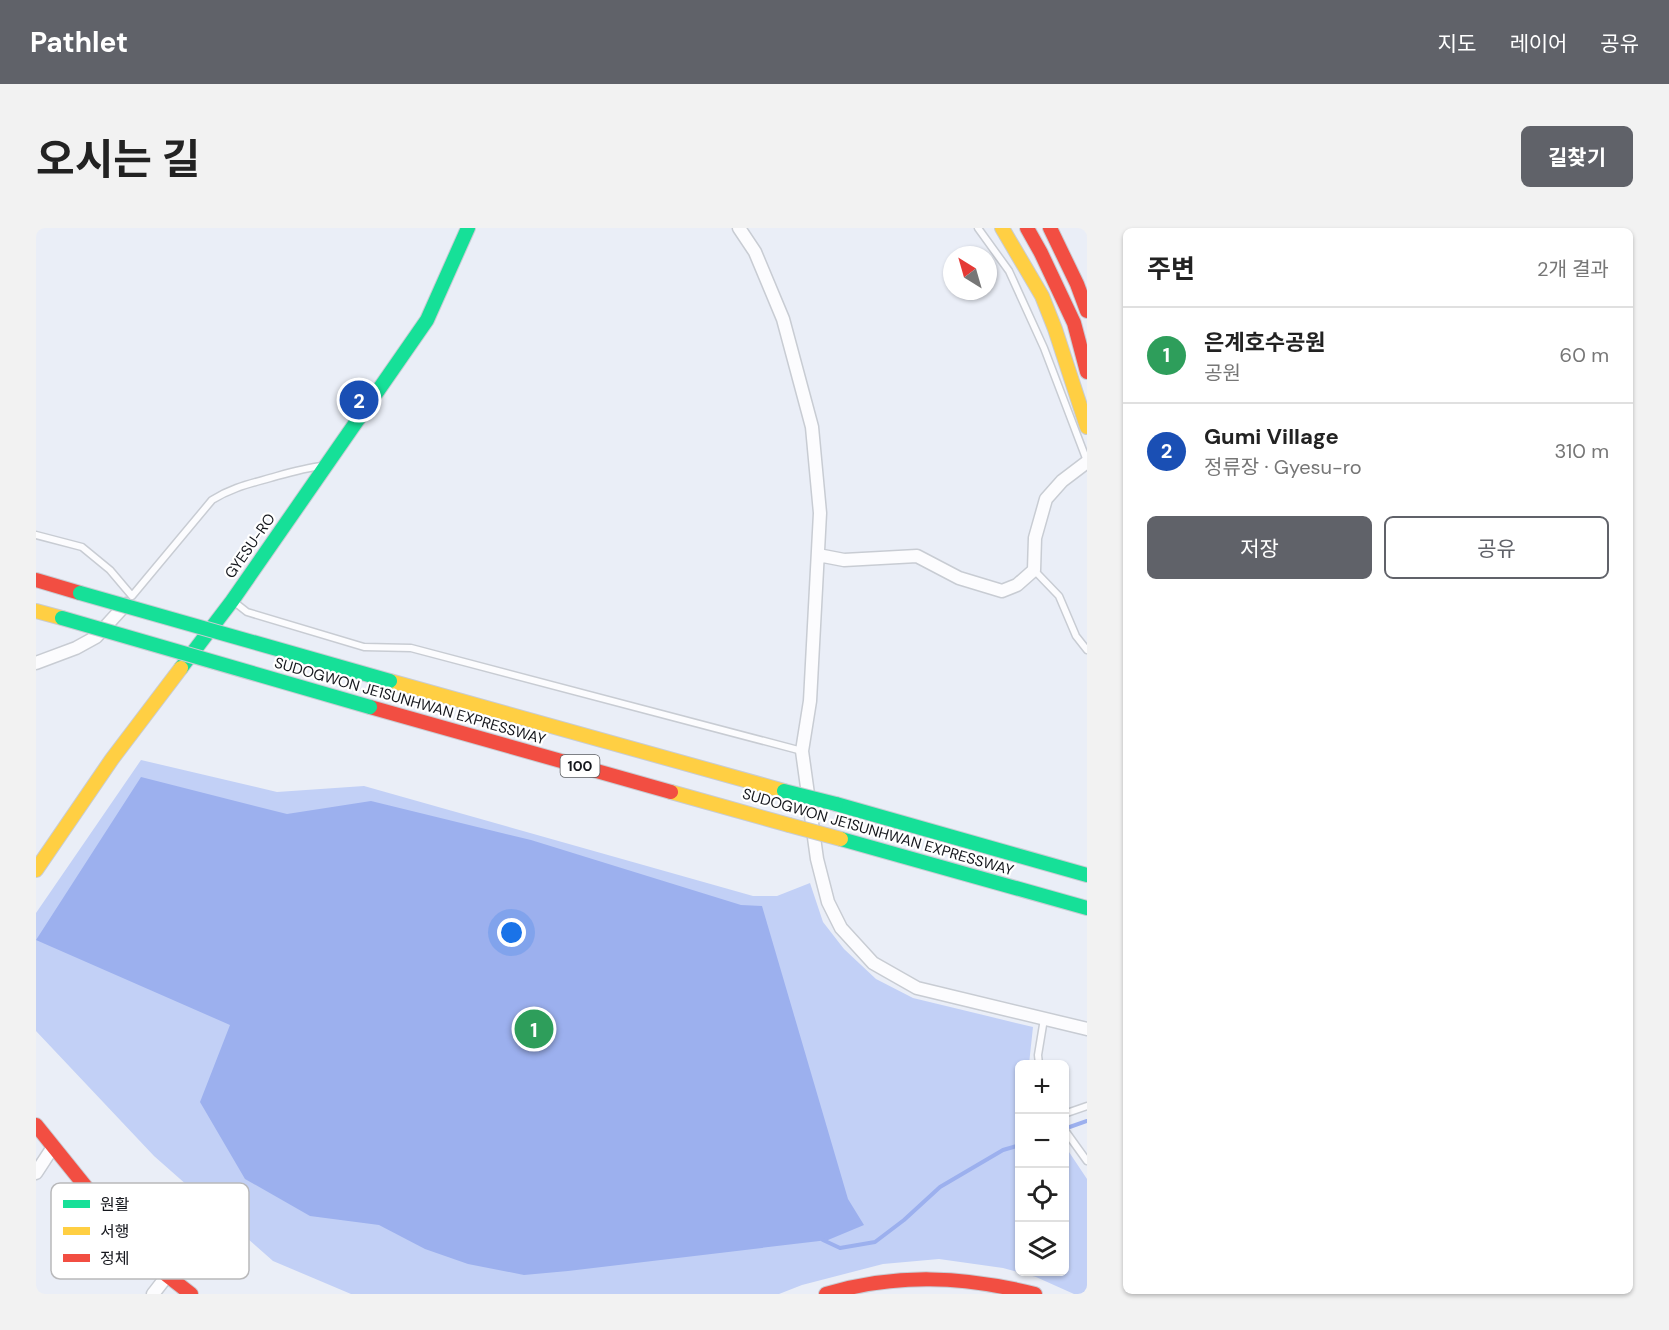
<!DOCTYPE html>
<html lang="ko">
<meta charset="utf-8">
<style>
body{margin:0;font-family:"DM Sans","Noto Sans KR",sans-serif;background:#f2f2f2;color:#222}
.controls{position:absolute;right:18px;bottom:18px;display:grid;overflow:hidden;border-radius:9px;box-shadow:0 2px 4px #0004}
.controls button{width:54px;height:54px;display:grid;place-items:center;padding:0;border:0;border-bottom:2px solid #e0e0e0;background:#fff;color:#222;font:30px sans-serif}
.compass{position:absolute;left:907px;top:18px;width:54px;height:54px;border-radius:50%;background:#fff;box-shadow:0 2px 4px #0004;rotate:323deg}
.you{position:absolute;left:476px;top:705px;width:21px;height:21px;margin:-15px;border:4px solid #fff;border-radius:50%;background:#1a73e8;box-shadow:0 0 0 9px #1a73e833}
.badge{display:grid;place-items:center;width:39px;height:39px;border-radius:50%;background:#606269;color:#fff;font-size:20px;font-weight:700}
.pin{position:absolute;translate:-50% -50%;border:3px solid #fff;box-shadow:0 2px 6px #0006}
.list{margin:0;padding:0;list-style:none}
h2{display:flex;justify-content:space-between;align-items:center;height:78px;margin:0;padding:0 24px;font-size:26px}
h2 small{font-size:20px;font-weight:400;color:#767676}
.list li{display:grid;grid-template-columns:39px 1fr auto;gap:18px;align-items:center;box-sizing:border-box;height:96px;padding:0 24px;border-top:2px solid #e0e0e0}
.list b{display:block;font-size:22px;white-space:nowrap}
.list p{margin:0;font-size:20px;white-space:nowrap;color:#767676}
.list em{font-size:20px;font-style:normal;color:#767676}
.actions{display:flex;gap:12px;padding:18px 24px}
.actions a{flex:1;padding:14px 0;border:2px solid #606269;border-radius:9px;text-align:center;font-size:21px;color:#606269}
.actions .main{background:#606269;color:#fff}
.icon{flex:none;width:33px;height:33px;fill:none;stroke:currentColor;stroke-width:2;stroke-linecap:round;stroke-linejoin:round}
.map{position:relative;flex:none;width:1051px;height:1066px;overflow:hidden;border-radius:9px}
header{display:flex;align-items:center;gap:36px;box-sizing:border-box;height:84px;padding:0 30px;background:#606269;color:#fff}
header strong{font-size:28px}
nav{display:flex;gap:33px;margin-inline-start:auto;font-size:21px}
.intro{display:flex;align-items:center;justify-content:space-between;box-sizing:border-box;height:144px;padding:0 36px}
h1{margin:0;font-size:42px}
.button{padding:15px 27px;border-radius:9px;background:#606269;color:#fff;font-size:21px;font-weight:700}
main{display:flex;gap:36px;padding:0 36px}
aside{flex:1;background:#fff;border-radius:9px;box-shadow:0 2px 4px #0004}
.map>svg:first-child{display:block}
</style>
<header>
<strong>Pathlet</strong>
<nav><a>지도</a><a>레이어</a><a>공유</a></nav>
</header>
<div class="intro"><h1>오시는 길</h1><a class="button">길찾기</a></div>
<main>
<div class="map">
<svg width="1051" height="1066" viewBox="0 0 1051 1066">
<rect width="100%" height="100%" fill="#eaeef7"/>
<path fill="#c2d0f6" d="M 105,532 L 241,564 L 328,558 L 717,668 L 741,668 L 774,655 L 787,694 L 808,721 L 840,751 L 877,770 L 997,799 L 993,836 L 984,836 L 984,1044 L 1028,1044 L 1029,918 L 1051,951 L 1051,1066 L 1038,1066 L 1000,1049 L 967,1040 L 903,1031 L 847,1036 L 766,1057 L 743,1066 L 315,1066 L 237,1033 L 118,928 L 0,803 L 0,685 Z"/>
<path fill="#9cb0ee" d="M 105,549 L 251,586 L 335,573 L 495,612 L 705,677 L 726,678 L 812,971 L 828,997 L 792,1012 L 532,1043 L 488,1047 L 432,1036 L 389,1021 L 343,997 L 274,988 L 209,951 L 164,874 L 194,797 L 0,712 Z"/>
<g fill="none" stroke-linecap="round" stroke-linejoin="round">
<path stroke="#9cb0ee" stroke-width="4" d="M 1028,901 L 1051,893
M 787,1012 L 804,1020 L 839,1014 L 868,992 L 904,959 L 967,922 L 984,917"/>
<defs>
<path id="lane" d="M 942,0 L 973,43 L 1008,120 L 1051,233
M 0,307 L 46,319 L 74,342 L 96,368 L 176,272 C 195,260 213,256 234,250 C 252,245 268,240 286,238
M 998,342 L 1023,368 L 1040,408 L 1051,422
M 197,373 L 211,384 L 328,419 L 375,420 L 766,523
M 1003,836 L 1002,827 L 1008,791
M 1028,886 L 1051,878
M 1028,901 L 1051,933"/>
<path id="street" d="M 703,0 L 719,24 L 747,91 L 776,199 L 784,285 L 774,473 L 766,523 L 781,631 L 792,674 L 805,700 L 837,735 L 881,760 L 1051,801
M 782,327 L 808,332 L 881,328 L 923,350 L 966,363 L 981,357 L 998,342 L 999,310 L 1010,271 L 1026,253 L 1051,234
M 0,435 L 40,420 L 60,409 L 90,376
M 0,945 L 17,919
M 117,1066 L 131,1048"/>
<path id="fast" d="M 145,440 L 196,373 L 391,92 L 432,0
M 800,576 L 1051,647
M 805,611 L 1051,680"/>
<path id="slow" d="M 966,0 L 1006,68 L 1019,101 L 1051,199
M 0,383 L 26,390
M 354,453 L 748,563
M 635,564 L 753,597
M 0,642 L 76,531 L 145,440"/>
<path id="jam" d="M 991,0 L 1005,25 L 1038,95 L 1051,144
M 1014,0 L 1041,56 L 1051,83
M 0,352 L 44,365
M 334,479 L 635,564
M 0,897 L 95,1015 L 110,1031 L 155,1066
M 790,1066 C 861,1045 927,1048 999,1066"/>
</defs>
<use href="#lane" stroke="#c8ccd3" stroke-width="9"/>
<use href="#street" stroke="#c8ccd3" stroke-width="15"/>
<use href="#fast" stroke="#c8ccd3" stroke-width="16"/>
<use href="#slow" stroke="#c8ccd3" stroke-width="16"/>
<use href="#jam" stroke="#c8ccd3" stroke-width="16"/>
<use href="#lane" stroke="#fcfcfe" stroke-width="6"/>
<use href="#street" stroke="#fcfcfe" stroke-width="12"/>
<use href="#fast" stroke="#16e098" stroke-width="14"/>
<use href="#slow" stroke="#ffcf43" stroke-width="14"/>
<use href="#jam" stroke="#f24e42" stroke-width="14"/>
<defs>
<path id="fast-bridge" d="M 44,365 L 354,453
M 26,390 L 334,479
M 748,563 L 800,576"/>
<path id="slow-bridge" d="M 753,597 L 805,611"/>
</defs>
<use href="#fast-bridge" stroke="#c8ccd3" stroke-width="16" stroke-linecap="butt"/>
<use href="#slow-bridge" stroke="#c8ccd3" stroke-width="16" stroke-linecap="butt"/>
<use href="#fast-bridge" stroke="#16e098" stroke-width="14"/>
<use href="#slow-bridge" stroke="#ffcf43" stroke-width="14"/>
</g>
<g text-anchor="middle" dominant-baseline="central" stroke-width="4.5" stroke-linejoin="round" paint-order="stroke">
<rect fill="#fff" stroke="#5b5d61" stroke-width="1.5" x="524.5" y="527" width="39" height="22" rx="4.5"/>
<g font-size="14" font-weight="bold" fill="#15171d">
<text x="544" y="538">100</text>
</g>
<g font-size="15" fill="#15171d" stroke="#fff">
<text transform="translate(214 318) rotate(-55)">GYESU-RO</text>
<text transform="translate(374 473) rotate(16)">SUDOGWON JE1SUNHWAN EXPRESSWAY</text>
<text transform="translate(842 604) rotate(16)">SUDOGWON JE1SUNHWAN EXPRESSWAY</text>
</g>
</g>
<rect x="15" y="955" width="198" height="96" rx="9" fill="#fff" stroke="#b9b9bb" stroke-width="1.5"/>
<rect x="27" y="972" width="27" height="8" fill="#16e098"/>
<rect x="27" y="999" width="27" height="8" fill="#ffcf43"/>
<rect x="27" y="1026" width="27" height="8" fill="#f24e42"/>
<g font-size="16" fill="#15171d">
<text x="64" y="982">원활</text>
<text x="64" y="1009">서행</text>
<text x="64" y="1036">정체</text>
</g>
</svg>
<div class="controls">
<button>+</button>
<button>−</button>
<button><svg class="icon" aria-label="locate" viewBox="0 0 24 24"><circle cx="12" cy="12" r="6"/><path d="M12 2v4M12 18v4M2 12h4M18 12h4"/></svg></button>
<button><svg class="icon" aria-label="layers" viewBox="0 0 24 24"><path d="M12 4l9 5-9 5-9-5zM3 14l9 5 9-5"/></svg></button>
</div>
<svg class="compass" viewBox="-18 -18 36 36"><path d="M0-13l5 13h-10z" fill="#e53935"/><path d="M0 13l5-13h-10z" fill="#767676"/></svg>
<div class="you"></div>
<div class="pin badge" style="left:498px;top:801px;background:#2e9e5b">1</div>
<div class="pin badge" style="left:323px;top:172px;background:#1a4fb4">2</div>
</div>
<aside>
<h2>주변<small>2개 결과</small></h2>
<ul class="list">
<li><span class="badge" style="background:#2e9e5b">1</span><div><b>은계호수공원</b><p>공원</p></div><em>60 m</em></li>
<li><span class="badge" style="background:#1a4fb4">2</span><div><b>Gumi Village</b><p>정류장 · Gyesu-ro</p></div><em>310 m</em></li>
</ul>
<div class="actions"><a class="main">저장</a><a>공유</a></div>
</aside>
</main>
